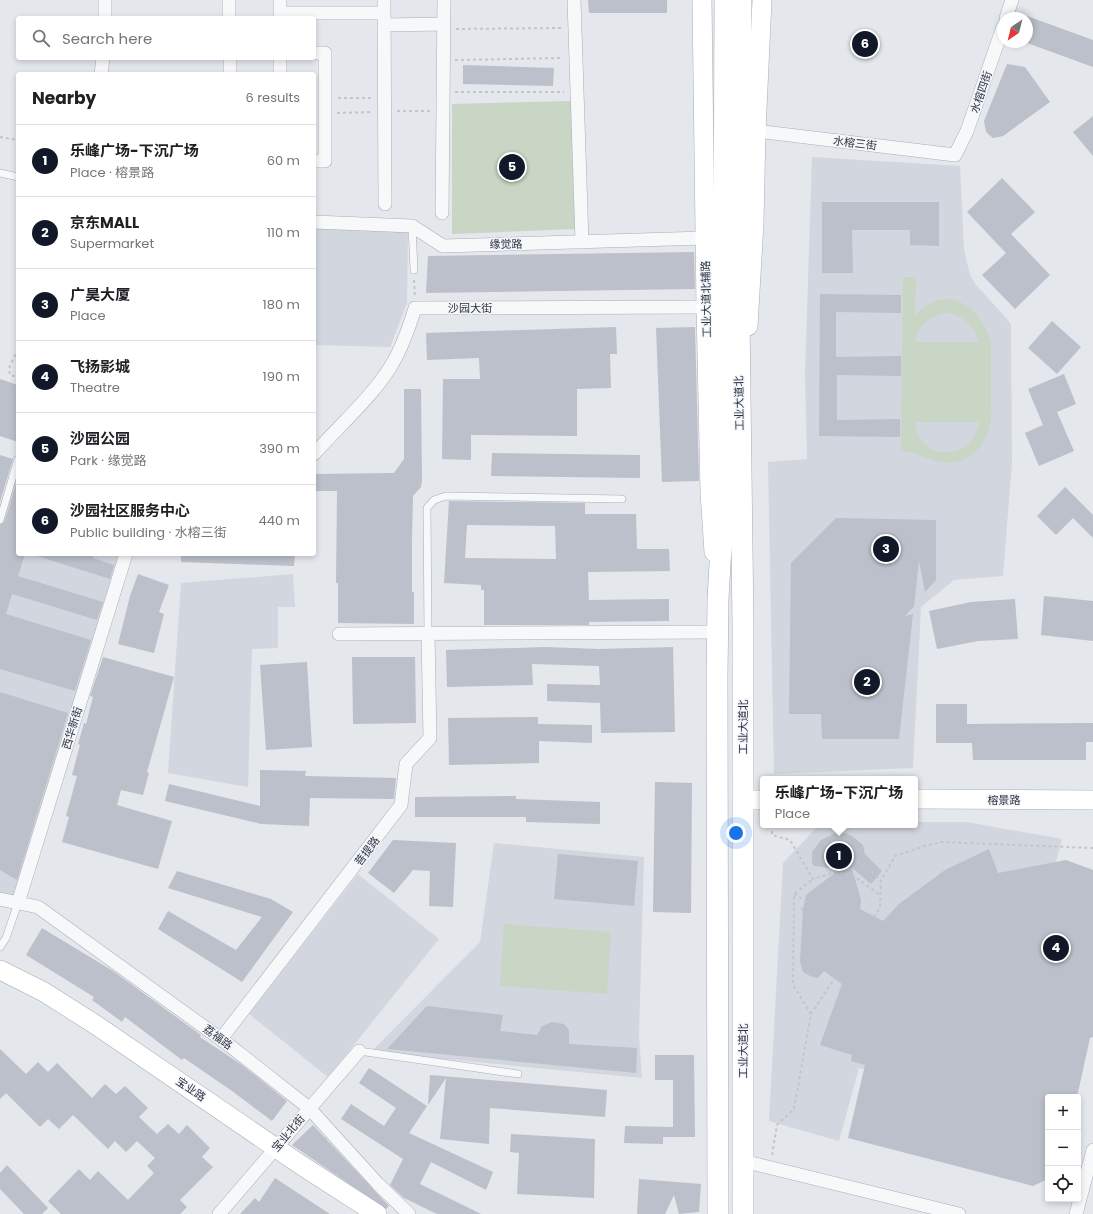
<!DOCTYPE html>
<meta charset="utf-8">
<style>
body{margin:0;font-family:Poppins,"Noto Sans SC",sans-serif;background:#f6f6f6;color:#202124}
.controls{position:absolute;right:12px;bottom:12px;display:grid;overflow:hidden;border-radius:4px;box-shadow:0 2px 6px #0003}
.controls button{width:36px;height:36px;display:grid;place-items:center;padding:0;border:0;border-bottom:1px solid #e0e0e0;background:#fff;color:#202124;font:20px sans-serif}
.compass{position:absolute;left:997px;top:12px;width:36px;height:36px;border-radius:50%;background:#fff;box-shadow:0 2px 6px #0003;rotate:215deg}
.you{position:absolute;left:736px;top:833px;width:14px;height:14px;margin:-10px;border:3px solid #fff;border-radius:50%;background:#1a73e8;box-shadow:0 0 0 6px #1a73e833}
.badge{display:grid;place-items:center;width:26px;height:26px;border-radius:50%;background:#111827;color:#fff;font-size:13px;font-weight:700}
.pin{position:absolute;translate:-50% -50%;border:2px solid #fff;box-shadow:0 1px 4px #0006}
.popup{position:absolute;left:760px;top:776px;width:158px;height:52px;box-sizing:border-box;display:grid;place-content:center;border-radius:4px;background:#fff;filter:drop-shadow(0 1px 3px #0005);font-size:13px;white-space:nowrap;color:#757577}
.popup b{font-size:15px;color:#202124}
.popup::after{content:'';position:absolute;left:50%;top:100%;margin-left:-8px;border:8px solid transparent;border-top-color:#fff}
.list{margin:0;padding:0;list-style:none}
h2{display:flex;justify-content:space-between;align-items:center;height:52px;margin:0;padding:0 16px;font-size:17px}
h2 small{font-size:13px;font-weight:400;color:#757577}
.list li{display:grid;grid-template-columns:26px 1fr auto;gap:12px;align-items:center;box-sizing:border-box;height:72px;padding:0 16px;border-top:1px solid #e0e0e0}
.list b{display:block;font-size:15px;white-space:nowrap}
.list p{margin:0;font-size:13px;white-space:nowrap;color:#757577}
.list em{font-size:13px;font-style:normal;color:#757577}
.icon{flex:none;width:22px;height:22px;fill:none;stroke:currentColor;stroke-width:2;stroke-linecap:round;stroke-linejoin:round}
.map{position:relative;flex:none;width:1093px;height:1214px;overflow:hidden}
.search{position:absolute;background:#fff;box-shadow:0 2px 6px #0003;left:16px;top:16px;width:300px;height:44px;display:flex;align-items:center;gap:10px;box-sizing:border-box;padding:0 14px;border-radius:4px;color:#757577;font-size:15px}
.panel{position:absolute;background:#fff;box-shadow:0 2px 6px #0003;left:16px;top:72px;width:300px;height:484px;border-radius:4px}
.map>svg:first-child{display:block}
</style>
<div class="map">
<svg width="1093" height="1214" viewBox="0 0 1093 1214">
<rect width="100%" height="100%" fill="#e4e7ec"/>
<path fill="#d2d6de" d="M 812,157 L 960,166 L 964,249 L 970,275 L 976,285 L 1007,319 L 1011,325 L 1012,462 L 1003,576 L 954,580 L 921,607 L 913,768 L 774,774 L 768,462 L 807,459 L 805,374 Z
M 314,226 L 408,228 L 407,303 L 390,347 L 314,345 Z
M 18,452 L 18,554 L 123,554 L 17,897 L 0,894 L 0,514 Z
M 293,574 L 295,607 L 278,607 L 278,648 L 252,649 L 248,787 L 168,773 L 181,583 Z
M 915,822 L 966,822 L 1062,839 L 1041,918 L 895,1076 L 859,1068 L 839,1141 L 769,1121 L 783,863 L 819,825 L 915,825 Z
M 494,843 L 644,857 L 639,1036 L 642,1078 L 371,1052 L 480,942 Z
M 358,874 L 439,939 L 328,1077 L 249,1014 Z"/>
<path fill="#c9d6c5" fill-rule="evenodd" d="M 572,101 L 575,229 L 452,234 L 452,104 Z
M 903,277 L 916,277 L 915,315 C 919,312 922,307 927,305 C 958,287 983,314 991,342 C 991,362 991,381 991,401 C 991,409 992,418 990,425 C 986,445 969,463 948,463 C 930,462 918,451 901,451 ZM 948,313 C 965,317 974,325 979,342 L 915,342 C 918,324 931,315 948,313 ZM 915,422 L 979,422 C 978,426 977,431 975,434 C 961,463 919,457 915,422 Z
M 504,924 L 611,932 L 607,994 L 500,986 Z"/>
<path fill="#bbc0ca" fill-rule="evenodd" d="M 588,0 L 667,0 L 667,13 L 589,13 Z
M 1027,16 L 1093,40 L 1093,67 L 1027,43 Z
M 1007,64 L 1025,67 L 1050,102 L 1003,136 L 993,138 L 986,132 L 984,121 Z
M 463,65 L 554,68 L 553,86 L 463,84 Z
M 1093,116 L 1093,156 L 1073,132 Z
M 1002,178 L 1035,212 L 1011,234 L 1050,275 L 1015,309 L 982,275 L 1006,253 L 967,212 Z
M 822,202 L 939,202 L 939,246 L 910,245 L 910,230 L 852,230 L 853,273 L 822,273 Z
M 694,252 L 695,289 L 426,293 L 428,256 Z
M 820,294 L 901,295 L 901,313 L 836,312 L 836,357 L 901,356 L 901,376 L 837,375 L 837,420 L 900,419 L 900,437 L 819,436 Z
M 1052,321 L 1081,347 L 1057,374 L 1028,348 Z
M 616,327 L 617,354 L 610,354 L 611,388 L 577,389 L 577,436 L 471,435 L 471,460 L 442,459 L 443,379 L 480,379 L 479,358 L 427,360 L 426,333 Z
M 695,327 L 699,481 L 662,482 L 656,328 Z
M 1064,374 L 1076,404 L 1057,412 L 1074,451 L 1039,466 L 1025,433 L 1043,425 L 1028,389 Z
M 0,379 L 18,385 L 18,442 L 0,436 Z
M 404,389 L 421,389 L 422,481 L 421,487 L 413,496 L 412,539 L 412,592 L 414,592 L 414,624 L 338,623 L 338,583 L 336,583 L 337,491 L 314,491 L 314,474 L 394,473 L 404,459 Z
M 492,453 L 640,455 L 640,478 L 491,476 Z
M 0,455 L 13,459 L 0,502 Z
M 18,477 L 18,554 L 25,554 L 18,576 L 103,602 L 97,620 L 12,594 L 6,614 L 91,640 L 75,691 L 0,669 L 0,525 L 5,521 Z
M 1065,487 L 1093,515 L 1093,538 L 1073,518 L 1056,535 L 1037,516 Z
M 449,501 L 585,503 L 585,514 L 636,514 L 637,549 L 669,549 L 670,571 L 588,572 L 589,600 L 669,599 L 669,621 L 589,622 L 589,625 L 484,625 L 484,590 L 481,590 L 481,585 L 444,583 ZM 467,525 L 555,526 L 556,559 L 465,558 Z
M 836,518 L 936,520 L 936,580 L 925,592 L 919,561 L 914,606 L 905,616 L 913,614 L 899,739 L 822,739 L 821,714 L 789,714 L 791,563 Z
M 37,554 L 94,554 L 93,558 L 114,565 L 110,579 L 37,556 Z
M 181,554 L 295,554 L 294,566 L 181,562 Z
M 138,574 L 169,585 L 159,612 L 164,614 L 154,653 L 118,644 L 130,596 Z
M 1044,596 L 1093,601 L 1093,641 L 1041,635 Z
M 1015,599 L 1018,639 L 978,641 L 937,649 L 929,611 L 971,602 Z
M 546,647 L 599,649 L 673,647 L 675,732 L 601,733 L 600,703 L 547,701 L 547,684 L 600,685 L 599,666 L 532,664 L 533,685 L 447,687 L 446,650 Z
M 103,657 L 174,677 L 147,772 L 149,773 L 143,795 L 121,790 L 117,805 L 172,821 L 158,869 L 62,842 L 69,817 L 66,816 L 77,776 L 72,775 L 80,745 L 78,744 L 84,723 L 86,724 L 93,697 L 90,696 Z
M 352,657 L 415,657 L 416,723 L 353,724 Z
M 307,662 L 312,747 L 266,750 L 260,665 Z
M 0,692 L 68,713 L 17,880 L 0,870 Z
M 936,704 L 967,704 L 967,724 L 1093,723 L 1093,742 L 1086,742 L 1086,760 L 973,760 L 972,743 L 936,743 Z
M 538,717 L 538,724 L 592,725 L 592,743 L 539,741 L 539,763 L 449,765 L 448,718 Z
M 260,770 L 306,771 L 305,776 L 396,778 L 394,799 L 310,798 L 309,826 L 261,824 L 165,801 L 169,784 L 260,806 Z
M 655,782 L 692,783 L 691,913 L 653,912 Z
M 516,796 L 516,799 L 600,802 L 600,824 L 526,822 L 526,817 L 415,817 L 415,797 Z
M 840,831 L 852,836 L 863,845 L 865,854 L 882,871 L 871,884 L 852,868 L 861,900 L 860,909 L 883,921 L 899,904 L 945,870 L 989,849 L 998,873 L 1066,860 L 1093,870 L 1093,1037 L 1090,1038 L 1077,1097 L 1048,1097 L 1048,1179 L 1033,1186 L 848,1138 L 865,1065 L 851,1061 L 852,1055 L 820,1045 L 842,984 L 824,971 L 818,978 L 810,976 L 803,972 L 800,961 L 803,909 L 806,895 L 840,869 L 814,866 L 812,863 L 812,852 L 821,840 Z
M 393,840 L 456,843 L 453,907 L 429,906 L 430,871 L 413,870 L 394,893 L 368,873 Z
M 558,854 L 638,861 L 634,906 L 554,899 Z
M 177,871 L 271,899 L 293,912 L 242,982 L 158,929 L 168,911 L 236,950 L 262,917 L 168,888 Z
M 42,928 L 113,971 L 201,1035 L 200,1037 L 242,1065 L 287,1101 L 272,1121 L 232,1091 L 184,1058 L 182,1060 L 125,1017 L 122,1022 L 92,1000 L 94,997 L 26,955 Z
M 427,1006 L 503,1015 L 500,1031 L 537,1035 L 542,1026 L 552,1022 L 564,1024 L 569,1030 L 569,1044 L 637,1048 L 636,1073 L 387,1049 Z
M 0,1049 L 26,1074 L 38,1062 L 48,1072 L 57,1063 L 92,1098 L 105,1084 L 116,1094 L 125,1086 L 148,1108 L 139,1117 L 157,1134 L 168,1124 L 179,1134 L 187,1125 L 210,1148 L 202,1157 L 213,1167 L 180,1200 L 187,1207 L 180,1214 L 61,1214 L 48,1201 L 79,1169 L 90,1180 L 98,1171 L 128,1200 L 154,1173 L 147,1166 L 155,1158 L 137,1141 L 126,1152 L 115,1141 L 108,1149 L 73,1115 L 59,1129 L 48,1119 L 40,1127 L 6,1093 L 0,1099 Z
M 655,1055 L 694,1055 L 695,1137 L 663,1137 L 663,1144 L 624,1143 L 625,1126 L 673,1127 L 673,1080 L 655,1080 Z
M 369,1068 L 427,1106 L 409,1133 L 493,1172 L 486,1190 L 431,1162 L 420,1184 L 481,1214 L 437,1214 L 404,1198 L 390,1185 L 403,1159 L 341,1119 L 351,1104 L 384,1126 L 396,1108 L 359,1083 Z
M 430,1075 L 607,1090 L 605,1117 L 490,1108 L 489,1144 L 440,1139 L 446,1078 L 428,1105 Z
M 313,1125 L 389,1206 L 386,1209 L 292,1145 Z
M 511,1134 L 595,1139 L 594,1198 L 517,1194 L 519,1153 L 510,1152 Z
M 7,1165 L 48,1208 L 42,1214 L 24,1214 L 0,1189 L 0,1173 Z
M 275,1178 L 330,1214 L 240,1214 L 255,1198 L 259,1202 Z
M 639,1179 L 701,1184 L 699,1212 L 679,1214 L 674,1195 L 665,1214 L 637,1214 Z"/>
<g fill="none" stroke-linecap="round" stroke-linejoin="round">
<defs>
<path id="lane" d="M 0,173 L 18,177
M 412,226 L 414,270
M 0,520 L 18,459
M 428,634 L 427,508 L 434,500 L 446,496 L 622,499
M 0,947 L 6,938 L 18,903
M 359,1051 L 518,1074"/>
<path id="street" d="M 229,0 L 229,18
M 384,0 L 385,204
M 574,0 L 582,242
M 280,13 L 384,13
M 105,18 L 105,0
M 280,18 L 280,0
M 1006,18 L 1012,0
M 384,25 L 444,24
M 314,53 L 325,53 L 325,161 L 314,161
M 230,58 L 230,74
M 101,74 L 103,58
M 280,74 L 280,58
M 756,131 L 955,155 L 967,131 L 1003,27
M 442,213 L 444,0
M 314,222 L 412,226 L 443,246 L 704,238
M 314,454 C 339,426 372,397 391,366 C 402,348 409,328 415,308 L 706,307
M 339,634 L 717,632
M 0,899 L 38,907 L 225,1042 L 309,1108 L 378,1184 L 409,1214
M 18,903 L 126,554
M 221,1039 L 401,805 L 406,764 L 430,738 L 428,634
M 743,1161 L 959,1214
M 219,1214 L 359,1051
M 1076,1214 L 1093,1150"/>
<path id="secondary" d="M 702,0 L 706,307 L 710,492 L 714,552
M 748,326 L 754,223 L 756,131 L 762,0
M 915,799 L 1093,800
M 743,800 L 763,800
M 0,970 L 44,992 L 96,1025 L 301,1165 L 377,1214"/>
<path id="primary" d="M 741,0 L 738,240 L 743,626 L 743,1214
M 718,1214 L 717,676 L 718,599 L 723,512 L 725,0"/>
</defs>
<use href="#lane" stroke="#a9aeb7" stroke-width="8"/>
<use href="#street" stroke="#a9aeb7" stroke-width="14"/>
<use href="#secondary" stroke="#a9aeb7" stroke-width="20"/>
<use href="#primary" stroke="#a3abb8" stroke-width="22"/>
<path stroke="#c2c5cb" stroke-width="2" stroke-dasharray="3 3" stroke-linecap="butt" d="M 456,29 L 563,28
M 455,60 L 563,58
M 455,92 L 564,92
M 338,98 L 374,98
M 397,111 L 431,111
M 337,113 L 373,112
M 0,137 L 18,140
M 414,280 L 415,297
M 18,349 L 9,368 L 10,375 L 18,377
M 772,825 L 772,835 L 790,840 L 813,879 L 836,872 L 854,876 L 880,895
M 846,856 L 869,869 L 881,881
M 794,894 L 812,905 L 800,910
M 874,917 L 880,908 L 881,881 L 895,856 L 925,846 L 941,842 L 1093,848
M 811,1014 L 793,985 L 794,894 L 813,879
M 772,1155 L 777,1125 L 794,1109 L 811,1014 L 835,978"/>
<use href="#lane" stroke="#f7f8fa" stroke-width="7"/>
<use href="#street" stroke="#f7f8fa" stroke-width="13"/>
<use href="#secondary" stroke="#fff" stroke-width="19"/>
<use href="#primary" stroke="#fff" stroke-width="21"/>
</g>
<g text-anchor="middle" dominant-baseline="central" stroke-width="3" stroke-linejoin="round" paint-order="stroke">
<g font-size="11" fill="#2b3445" stroke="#f4f6f9">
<text transform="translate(981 92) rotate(-71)">水榕四街</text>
<text transform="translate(855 143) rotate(7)">水榕三街</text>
<text transform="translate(506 244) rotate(-1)">缘觉路</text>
<text transform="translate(706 299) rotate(-91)">工业大道北辅路</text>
<text x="470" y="308">沙园大街</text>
<text transform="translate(739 403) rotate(-91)">工业大道北</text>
<text transform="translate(743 727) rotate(-90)">工业大道北</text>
<text transform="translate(72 728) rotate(-73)">西华新街</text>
<text x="1004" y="800">榕景路</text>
<text transform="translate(367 851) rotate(-53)">菩提路</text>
<text transform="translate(218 1037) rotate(36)">荔福路</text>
<text transform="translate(743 1051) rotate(-90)">工业大道北</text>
<text transform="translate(191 1089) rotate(34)">宝业路</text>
<text transform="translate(288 1133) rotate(-50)">宝业北街</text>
</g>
</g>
</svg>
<div class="controls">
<button>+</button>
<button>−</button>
<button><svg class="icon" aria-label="locate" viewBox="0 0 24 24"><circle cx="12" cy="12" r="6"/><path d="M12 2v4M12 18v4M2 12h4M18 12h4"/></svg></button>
</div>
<svg class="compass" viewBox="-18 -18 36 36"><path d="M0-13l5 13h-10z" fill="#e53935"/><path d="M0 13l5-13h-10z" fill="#757577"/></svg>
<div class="you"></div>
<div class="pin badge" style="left:839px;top:856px">1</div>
<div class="popup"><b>乐峰广场-下沉广场</b>Place</div>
<div class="pin badge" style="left:867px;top:682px">2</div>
<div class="pin badge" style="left:886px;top:549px">3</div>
<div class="pin badge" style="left:1056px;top:948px">4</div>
<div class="pin badge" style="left:512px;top:167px">5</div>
<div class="pin badge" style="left:865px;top:44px">6</div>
<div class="search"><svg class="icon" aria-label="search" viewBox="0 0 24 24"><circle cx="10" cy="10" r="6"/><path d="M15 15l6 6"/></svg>Search here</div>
<section class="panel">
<h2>Nearby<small>6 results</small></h2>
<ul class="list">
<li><span class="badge">1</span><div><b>乐峰广场-下沉广场</b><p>Place · 榕景路</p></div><em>60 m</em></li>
<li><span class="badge">2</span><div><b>京东MALL</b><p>Supermarket</p></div><em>110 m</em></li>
<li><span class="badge">3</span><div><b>广昊大厦</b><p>Place</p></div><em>180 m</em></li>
<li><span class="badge">4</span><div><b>飞扬影城</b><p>Theatre</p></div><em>190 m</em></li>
<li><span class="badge">5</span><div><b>沙园公园</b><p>Park · 缘觉路</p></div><em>390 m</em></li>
<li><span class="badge">6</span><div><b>沙园社区服务中心</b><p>Public building · 水榕三街</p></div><em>440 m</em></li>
</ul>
</section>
</div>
